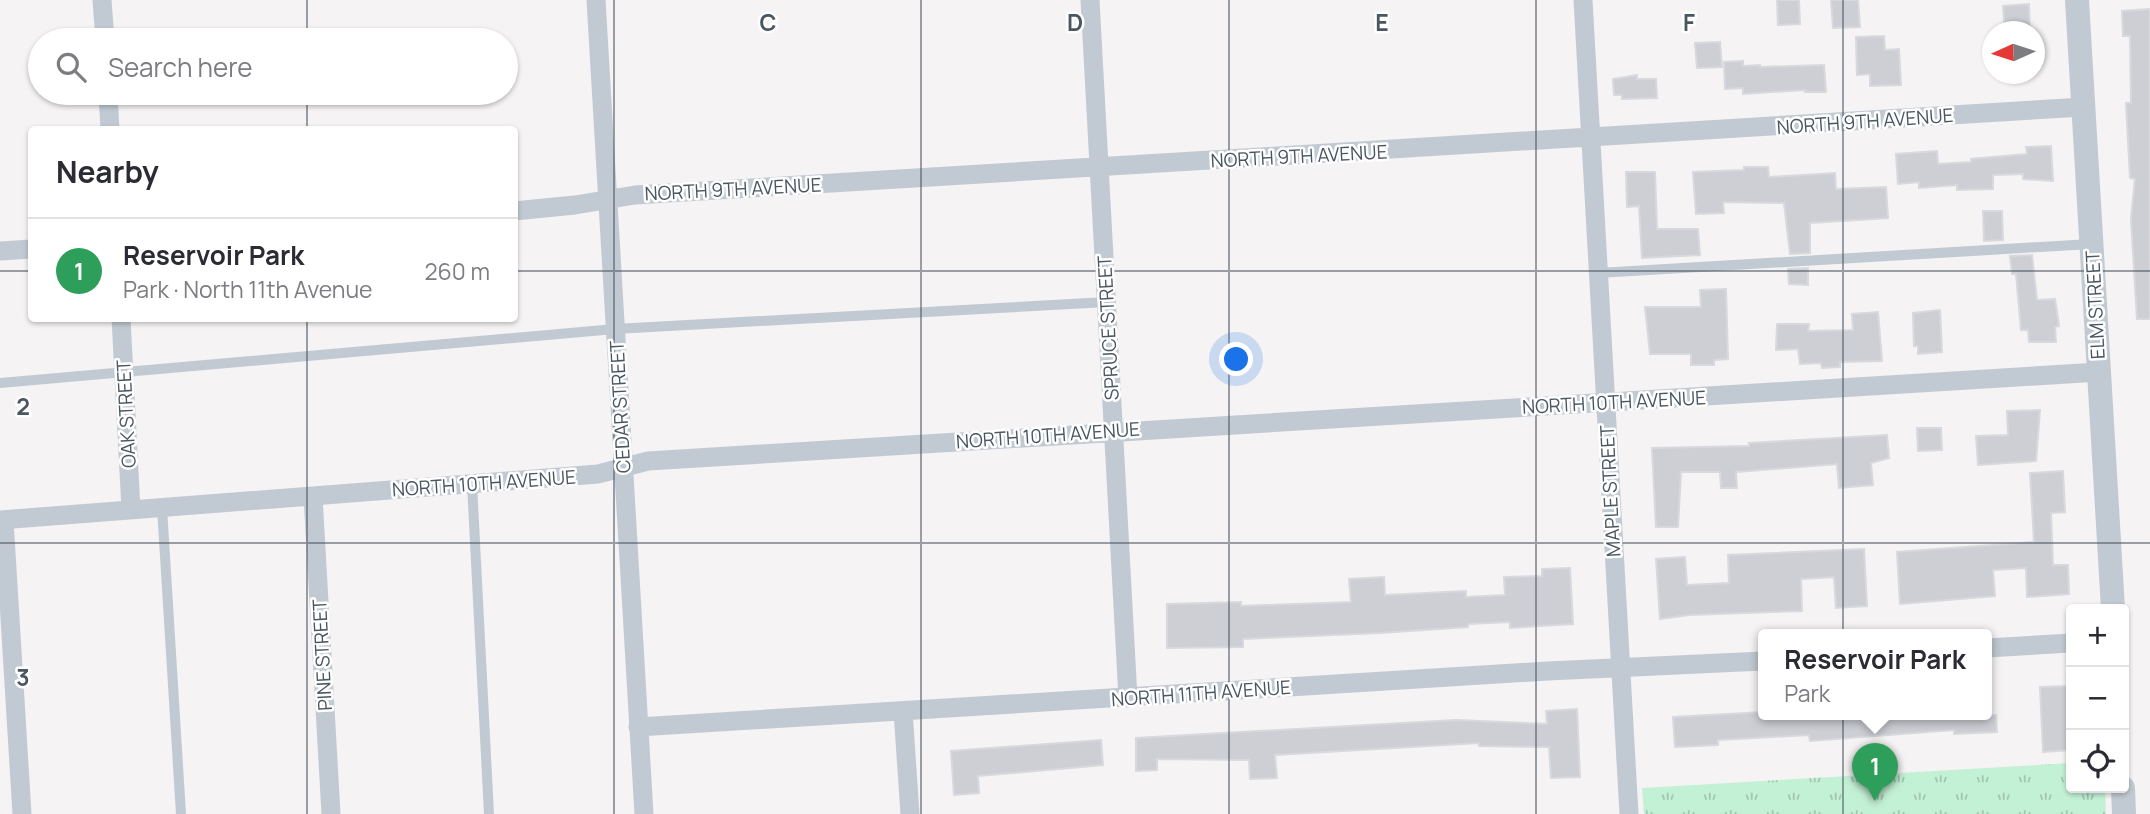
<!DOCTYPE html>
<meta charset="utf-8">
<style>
body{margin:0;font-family:Manrope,sans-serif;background:#f2f2f3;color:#2b2b33}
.controls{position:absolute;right:21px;bottom:21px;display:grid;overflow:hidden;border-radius:7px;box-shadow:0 2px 5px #0004}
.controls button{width:63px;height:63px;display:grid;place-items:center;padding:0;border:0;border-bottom:2px solid #e1e1e2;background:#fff;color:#2b2b33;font:35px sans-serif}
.compass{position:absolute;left:1982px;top:21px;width:63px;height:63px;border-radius:50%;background:#fff;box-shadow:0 2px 5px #0004;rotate:267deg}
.you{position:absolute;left:1237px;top:360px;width:24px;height:24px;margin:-18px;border:5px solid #fff;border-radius:50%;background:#1a73e8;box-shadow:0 0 0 10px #1a73e833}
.badge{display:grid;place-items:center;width:46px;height:46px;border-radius:50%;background:#2563eb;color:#fff;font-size:23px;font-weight:700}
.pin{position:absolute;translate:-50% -58px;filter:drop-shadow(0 2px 4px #0008)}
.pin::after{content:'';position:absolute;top:37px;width:24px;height:21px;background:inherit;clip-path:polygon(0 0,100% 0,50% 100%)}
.popup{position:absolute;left:1758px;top:629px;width:234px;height:91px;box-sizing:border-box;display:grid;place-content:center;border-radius:7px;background:#fff;filter:drop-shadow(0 2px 5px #0005);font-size:23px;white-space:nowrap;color:#7c7c81}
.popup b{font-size:26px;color:#2b2b33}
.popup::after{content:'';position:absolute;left:50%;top:100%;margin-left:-14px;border:14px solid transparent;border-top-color:#fff}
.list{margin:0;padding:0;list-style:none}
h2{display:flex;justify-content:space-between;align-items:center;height:91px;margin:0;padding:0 28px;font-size:30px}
h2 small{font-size:23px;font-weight:400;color:#7c7c81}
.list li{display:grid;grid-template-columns:46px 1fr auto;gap:21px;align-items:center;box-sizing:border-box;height:105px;padding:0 28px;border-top:2px solid #e1e1e2}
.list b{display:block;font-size:26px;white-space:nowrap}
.list p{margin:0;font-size:23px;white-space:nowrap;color:#7c7c81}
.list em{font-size:23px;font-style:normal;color:#7c7c81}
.icon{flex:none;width:38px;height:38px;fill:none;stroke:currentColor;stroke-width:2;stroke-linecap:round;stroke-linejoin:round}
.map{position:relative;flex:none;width:2150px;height:814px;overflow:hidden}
.search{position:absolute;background:#fff;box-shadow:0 2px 5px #0004;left:28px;top:28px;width:490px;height:77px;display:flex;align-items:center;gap:18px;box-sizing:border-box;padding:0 24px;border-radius:38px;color:#7c7c81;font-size:26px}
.panel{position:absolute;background:#fff;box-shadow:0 2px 5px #0004;left:28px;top:126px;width:490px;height:196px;border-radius:7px}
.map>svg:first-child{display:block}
</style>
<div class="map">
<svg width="2150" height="814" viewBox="0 0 2150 814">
<defs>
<pattern id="grass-tufts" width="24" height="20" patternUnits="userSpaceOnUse" patternTransform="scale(1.75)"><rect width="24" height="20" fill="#c3f1d5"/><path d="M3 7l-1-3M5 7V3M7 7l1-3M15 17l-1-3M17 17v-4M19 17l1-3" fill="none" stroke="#a0c6b0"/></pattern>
</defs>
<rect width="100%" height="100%" fill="#f5f3f3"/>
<path fill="url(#grass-tufts)" d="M 2071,763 L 2071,788 L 2105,788 L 2106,814 L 1644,814 L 1642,788 Z"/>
<path fill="#cdcfd5" stroke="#d7d9de" stroke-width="2" d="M 1777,0 L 1799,0 L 1800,24 L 1778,25 Z
M 1831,0 L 1858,0 L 1860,27 L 1833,28 Z
M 2029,4 L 2030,32 L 2005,32 L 2003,6 Z
M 2150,9 L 2150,319 L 2137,319 L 2131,219 L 2135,179 L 2130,178 L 2126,103 L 2131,103 L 2130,36 L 2123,36 L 2122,11 Z
M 1884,36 L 1885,50 L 1899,49 L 1901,85 L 1870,86 L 1870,74 L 1857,75 L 1856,37 Z
M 1720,42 L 1722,67 L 1697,68 L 1695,43 Z
M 1743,61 L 1743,66 L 1760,65 L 1760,67 L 1824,65 L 1826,92 L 1805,92 L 1805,90 L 1743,94 L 1743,88 L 1725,89 L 1724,62 Z
M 1637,75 L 1637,79 L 1656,79 L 1657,98 L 1622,99 L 1622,95 L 1614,95 L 1613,79 Z
M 2051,146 L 2053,181 L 2023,179 L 2023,174 L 1993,175 L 1993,189 L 1957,190 L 1957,185 L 1919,188 L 1919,182 L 1898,184 L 1896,154 L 1937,151 L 1938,164 L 1971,162 L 1971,159 L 2027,154 L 2026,147 Z
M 1744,167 L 1768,167 L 1769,177 L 1835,173 L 1836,189 L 1886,187 L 1888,218 L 1810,223 L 1810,253 L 1790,254 L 1784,203 L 1723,202 L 1724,213 L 1696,214 L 1693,172 L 1744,170 Z
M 1626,172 L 1655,172 L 1657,229 L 1698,229 L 1700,255 L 1642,258 L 1639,206 L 1627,207 Z
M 1983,211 L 2002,211 L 2003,240 L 1984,241 Z
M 2032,255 L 2037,300 L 2055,299 L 2059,326 L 2055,327 L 2056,342 L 2029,342 L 2028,330 L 2021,330 L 2016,274 L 2012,274 L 2010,256 Z
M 1808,268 L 1808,285 L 1789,284 L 1788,269 Z
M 1726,289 L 1728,359 L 1714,360 L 1714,365 L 1691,365 L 1691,354 L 1650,354 L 1645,307 L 1701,307 L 1700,290 Z
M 1940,310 L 1942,352 L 1918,354 L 1918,346 L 1914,346 L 1913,313 Z
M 1878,312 L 1882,361 L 1840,362 L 1840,367 L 1822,368 L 1821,363 L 1800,364 L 1798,349 L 1776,350 L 1777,324 L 1809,324 L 1808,331 L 1853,330 L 1852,314 Z
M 2040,410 L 2036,461 L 1978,465 L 1976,436 L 2008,435 L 2007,411 Z
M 1917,428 L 1941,428 L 1942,450 L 1918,451 Z
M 1887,435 L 1889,458 L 1871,463 L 1873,485 L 1839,488 L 1837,464 L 1736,472 L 1737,488 L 1721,488 L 1720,472 L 1681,472 L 1678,527 L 1656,527 L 1652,448 L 1749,446 L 1749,443 Z
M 2063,471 L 2065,512 L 2051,513 L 2053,565 L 2068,565 L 2069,594 L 2027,597 L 2026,568 L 1993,570 L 1995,596 L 1900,604 L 1897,552 L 2034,542 L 2030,473 Z
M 1864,549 L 1867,606 L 1836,608 L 1834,577 L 1801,579 L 1802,611 L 1689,615 L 1660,619 L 1656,559 L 1685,557 L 1687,585 L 1729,583 L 1728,555 Z
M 1570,568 L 1573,624 L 1510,628 L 1510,622 L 1468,624 L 1468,627 L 1380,633 L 1243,639 L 1243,647 L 1167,648 L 1167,604 L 1241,602 L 1241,606 L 1351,602 L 1349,579 L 1384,577 L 1385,595 L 1466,591 L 1466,597 L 1505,595 L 1504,577 L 1542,576 L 1542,569 Z
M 2071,686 L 2071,750 L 2043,752 L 2040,687 Z
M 1577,709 L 1580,777 L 1551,778 L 1549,747 L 1479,746 L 1479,743 L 1275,755 L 1277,778 L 1250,779 L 1249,760 L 1157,759 L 1157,770 L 1136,771 L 1136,738 L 1456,720 L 1547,724 L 1546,711 Z
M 1763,712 L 1763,715 L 1996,715 L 1997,732 L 1954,734 L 1954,730 L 1810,741 L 1809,735 L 1718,740 L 1718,745 L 1675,747 L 1673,717 Z
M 1101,740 L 1103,765 L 978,776 L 979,793 L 954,795 L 951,751 Z"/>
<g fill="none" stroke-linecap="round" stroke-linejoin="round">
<path stroke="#c1cad2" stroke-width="10" d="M 1598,273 L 2091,244
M 0,383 L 615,329 L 1107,302
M 472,484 L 489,814
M 162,508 L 181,814"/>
<path stroke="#c1cad2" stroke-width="19" d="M 102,0 L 105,40
M 596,0 L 644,814
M 1090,0 L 1128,698
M 1583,0 L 1629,814
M 108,93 L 110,130
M 514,211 L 575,205 L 635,195 L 2083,107
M 0,251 L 32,249
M 121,318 L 131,510
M 313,496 L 331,814
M 0,520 L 598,474 L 648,461 L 2099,372
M 4,520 L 22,814
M 1987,648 L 2071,643
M 903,711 L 910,814
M 638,727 L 1548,671 L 1763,661"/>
<path stroke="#c1cad2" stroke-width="24" d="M 2077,0 L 2113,609
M 2123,788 L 2124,814"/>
</g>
<path fill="none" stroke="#4a5661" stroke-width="2" stroke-opacity="0.55" d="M 307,0 L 307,40M 614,0 L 614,814M 921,0 L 921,814M 1229,0 L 1229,814M 1536,0 L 1536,814M 1843,0 L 1843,814M 307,93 L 307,130M 0,271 L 32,271M 514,271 L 2150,271M 307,318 L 307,814M 0,543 L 2150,543"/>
<g text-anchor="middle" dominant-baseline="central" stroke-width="5" stroke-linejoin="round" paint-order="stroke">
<g font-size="19" fill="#4a5661" stroke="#fff">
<text transform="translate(1865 121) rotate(-4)">NORTH 9TH AVENUE</text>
<text transform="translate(1299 156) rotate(-3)">NORTH 9TH AVENUE</text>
<text transform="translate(733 189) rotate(-3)">NORTH 9TH AVENUE</text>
<text transform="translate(2095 305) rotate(-93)">ELM STREET</text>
<text transform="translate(1108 328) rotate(-93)">SPRUCE STREET</text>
<text transform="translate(1614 402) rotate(-3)">NORTH 10TH AVENUE</text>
<text transform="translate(620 407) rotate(-93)">CEDAR STREET</text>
<text transform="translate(126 414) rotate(-93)">OAK STREET</text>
<text transform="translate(1048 435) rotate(-4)">NORTH 10TH AVENUE</text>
<text transform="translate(484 483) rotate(-4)">NORTH 10TH AVENUE</text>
<text transform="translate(1610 491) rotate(-93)">MAPLE STREET</text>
<text transform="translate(322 655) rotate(-93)">PINE STREET</text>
<text transform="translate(1201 693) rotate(-4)">NORTH 11TH AVENUE</text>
</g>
</g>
<g font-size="23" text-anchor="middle" font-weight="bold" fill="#4a5661" stroke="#fff" stroke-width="5" stroke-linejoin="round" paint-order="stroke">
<text x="768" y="31">C</text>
<text x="1075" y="31">D</text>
<text x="1382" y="31">E</text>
<text x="1689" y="31">F</text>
<text x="23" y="415">2</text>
<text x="23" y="686">3</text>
</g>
</svg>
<div class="controls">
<button>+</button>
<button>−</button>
<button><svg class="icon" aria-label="locate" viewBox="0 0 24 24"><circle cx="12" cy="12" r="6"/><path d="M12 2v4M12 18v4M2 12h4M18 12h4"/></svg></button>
</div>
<svg class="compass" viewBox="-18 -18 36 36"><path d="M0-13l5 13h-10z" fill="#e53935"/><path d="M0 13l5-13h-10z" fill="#7c7c81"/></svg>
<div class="you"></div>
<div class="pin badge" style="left:1875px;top:801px;background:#2e9e5b">1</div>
<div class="popup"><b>Reservoir Park</b>Park</div>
<div class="search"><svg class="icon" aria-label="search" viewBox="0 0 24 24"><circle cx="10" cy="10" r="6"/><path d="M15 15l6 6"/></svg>Search here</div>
<section class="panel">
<h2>Nearby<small></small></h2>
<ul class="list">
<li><span class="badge" style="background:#2e9e5b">1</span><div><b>Reservoir Park</b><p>Park · North 11th Avenue</p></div><em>260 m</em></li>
</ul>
</section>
</div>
